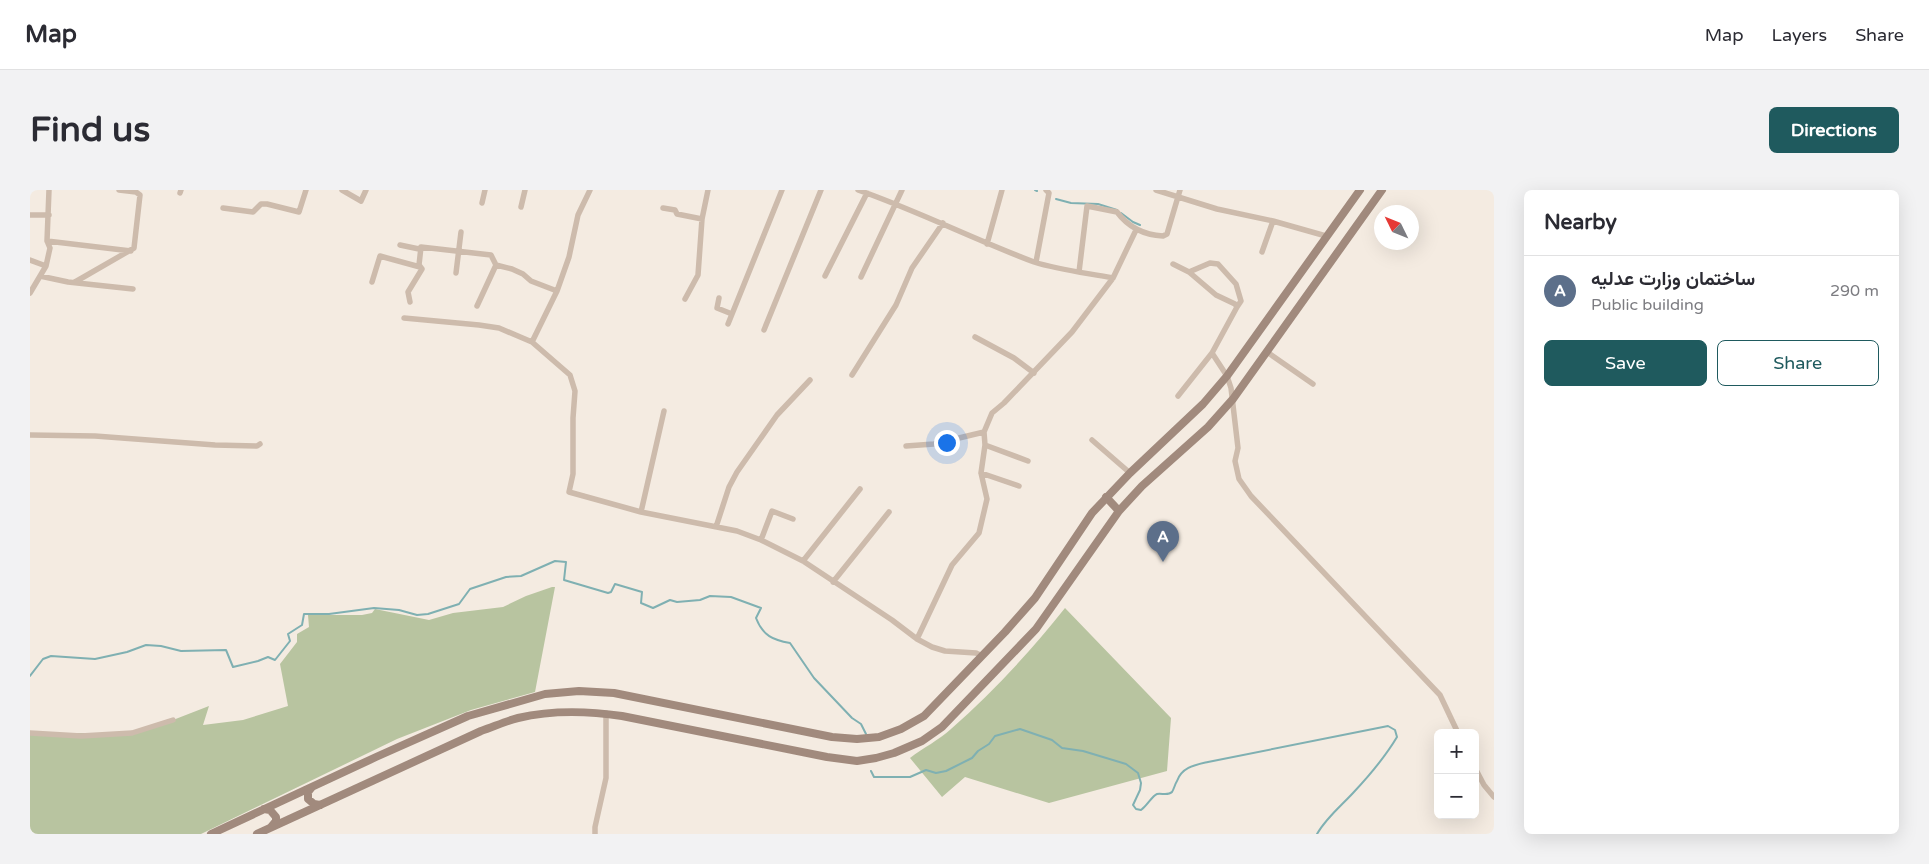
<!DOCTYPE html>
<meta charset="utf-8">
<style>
body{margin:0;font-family:"Varela Round",Vazirmatn,sans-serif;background:#f2f2f3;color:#2b2b33}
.controls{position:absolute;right:15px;bottom:15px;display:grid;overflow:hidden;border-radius:8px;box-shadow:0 5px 20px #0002}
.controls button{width:45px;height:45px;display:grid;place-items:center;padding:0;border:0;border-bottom:1px solid #e1e1e2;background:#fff;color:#2b2b33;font:25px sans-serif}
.compass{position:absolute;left:1344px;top:15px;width:45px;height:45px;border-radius:50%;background:#fff;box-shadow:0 5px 20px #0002;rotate:313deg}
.you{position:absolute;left:916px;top:252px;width:18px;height:18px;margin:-12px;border:4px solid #fff;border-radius:50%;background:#1a73e8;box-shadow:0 0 0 8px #1a73e833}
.badge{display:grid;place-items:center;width:32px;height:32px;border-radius:50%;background:#1f5a5e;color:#fff;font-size:16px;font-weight:700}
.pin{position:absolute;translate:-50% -41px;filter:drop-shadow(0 1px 2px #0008)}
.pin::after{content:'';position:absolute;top:26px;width:18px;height:15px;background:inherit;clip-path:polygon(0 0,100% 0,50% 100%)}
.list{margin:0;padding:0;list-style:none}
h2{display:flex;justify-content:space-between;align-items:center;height:65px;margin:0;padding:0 20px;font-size:21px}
h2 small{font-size:16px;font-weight:400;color:#7c7c81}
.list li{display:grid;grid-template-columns:32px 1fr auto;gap:15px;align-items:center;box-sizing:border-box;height:70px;padding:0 20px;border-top:1px solid #e1e1e2}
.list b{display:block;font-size:19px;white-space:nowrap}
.list p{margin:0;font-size:16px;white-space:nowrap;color:#7c7c81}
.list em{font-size:16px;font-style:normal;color:#7c7c81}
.actions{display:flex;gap:10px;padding:15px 20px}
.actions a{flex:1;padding:11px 0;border:1px solid #1f5a5e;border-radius:8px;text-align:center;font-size:18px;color:#1f5a5e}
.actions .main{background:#1f5a5e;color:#fff}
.map{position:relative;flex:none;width:1464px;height:644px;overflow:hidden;border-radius:8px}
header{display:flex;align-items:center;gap:30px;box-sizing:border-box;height:70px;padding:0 25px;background:#fff;border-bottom:1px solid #e1e1e2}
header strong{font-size:24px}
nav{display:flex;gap:28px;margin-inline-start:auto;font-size:18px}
.intro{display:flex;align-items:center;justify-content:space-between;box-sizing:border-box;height:120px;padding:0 30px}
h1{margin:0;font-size:35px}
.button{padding:12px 22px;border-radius:8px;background:#1f5a5e;color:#fff;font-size:18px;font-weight:700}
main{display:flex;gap:30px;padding:0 30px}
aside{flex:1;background:#fff;border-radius:8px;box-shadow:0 5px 20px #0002}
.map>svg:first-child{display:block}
</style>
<header>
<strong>Map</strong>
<nav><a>Map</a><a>Layers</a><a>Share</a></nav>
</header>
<div class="intro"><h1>Find us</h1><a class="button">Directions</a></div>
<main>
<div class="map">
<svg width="1464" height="644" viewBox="0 0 1464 644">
<rect width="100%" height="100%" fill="#f4ebe1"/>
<path fill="#b8c4a0" d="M 522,397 L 525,397 L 505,502 L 441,520 L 367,549 L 171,644 L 0,644 L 0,543 L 102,543 L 143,530 L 179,516 L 173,535 L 213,530 L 258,516 L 250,474 L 267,452 L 267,444 L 279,437 L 278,425 L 332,425 L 342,423 L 345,419 L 399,430 L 423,423 L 473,417 L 496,406 Z
M 1035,418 L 1141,528 L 1137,581 L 1019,613 L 935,587 L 912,607 L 880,568 C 893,558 909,550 921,539 C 962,503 1001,461 1035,418 Z"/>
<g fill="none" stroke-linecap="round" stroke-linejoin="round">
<path stroke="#7fb0b2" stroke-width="2" d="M 1005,0 L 1007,1
M 1026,9 L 1041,13 L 1068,14 L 1087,20
M 1091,23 L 1103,32 L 1110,35
M 0,486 L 13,469 L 21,466 L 65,469 L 97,462 L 116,455 L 131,456 L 151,461 L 196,460 L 203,477 L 228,471 L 238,467 L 245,470 L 260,451 L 258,444 L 272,435 L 274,424 L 299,424 L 344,418 L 369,420 L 387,425 L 398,424 L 429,414 L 440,399 L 476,387 L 491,386 L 525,371 L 536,372 L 534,390 L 578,403 L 581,402 L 585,394 L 612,402 L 611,413 L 623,418 L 640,410 L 647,412 L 670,410 L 680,406 L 701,407 L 731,418 L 726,428 C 733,446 743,450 760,453 L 784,488 L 822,528 L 831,534 L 836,544
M 841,581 L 844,587 L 880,587 L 896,580 L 906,583 L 916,581 L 942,568 L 948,561 L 959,554 L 965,546 L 990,539 L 1022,550 L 1032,558 L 1053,561 L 1096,574 L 1108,583 L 1111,593 L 1110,600 L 1103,615 L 1106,619 L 1111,620 C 1117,616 1122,606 1127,604 C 1132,603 1138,606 1142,602 C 1144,599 1145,594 1147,591 C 1152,577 1165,575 1178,572 L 1358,536 L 1365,540 L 1367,547 C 1355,567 1339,586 1323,603 C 1311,616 1296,628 1287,644"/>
<path stroke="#cdbbac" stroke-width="5.5" d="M 312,0 L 331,11 L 336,0
M 828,0 C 888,21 945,50 1004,72 C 1029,80 1057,83 1083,88
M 1126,0 L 1187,19 L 1243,31 L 1296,46
M 150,3 L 151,0
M 452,13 L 455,0
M 491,17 L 495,0
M 193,18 L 223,22 L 231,14 L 237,14 L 269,22 L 276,0
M 633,18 L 645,20 L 647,24 L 672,29
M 0,25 L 19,25
M 17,51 L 101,61
M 957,54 L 972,0
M 370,55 L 389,59 L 391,57 L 461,65 L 466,75
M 1232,62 L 1243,31
M 0,70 L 16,76
M 1006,72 L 1019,3 L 1016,0
M 1143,74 L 1159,82 L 1186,105 L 1205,114 L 1207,117 L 1182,163 L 1197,186 L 1201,198 L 1208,258 L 1205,271 L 1209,289 L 1221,306 L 1410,505 L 1428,543
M 466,75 L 482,79 L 493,84 L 501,91 L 527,101
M 1049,82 L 1057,16 L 1087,22 C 1099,38 1114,45 1133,46 L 1137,44 L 1150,0
M 1159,82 L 1180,73 L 1188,74 L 1206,94 L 1211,111 L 1207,117
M 426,83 L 431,42
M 10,86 L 38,92 L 103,99
M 795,86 L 837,3
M 831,87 L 872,0
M 45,92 L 104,58 L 110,5 L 106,2 L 89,0
M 342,92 L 350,66 L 390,77
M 0,103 L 16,76 L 20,58 L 17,51 L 19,0
M 689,108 L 687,118 L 702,124
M 655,109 L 668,85 L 672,29 L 678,0
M 380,112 L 378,102 L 392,79 L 389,75 L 391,57
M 447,116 L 466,75
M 374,128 L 449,135 L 469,138 L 502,152 L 540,185 L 545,201 L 543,228 L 543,284 L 539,302 L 611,322 L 707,341 L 731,350 L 773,371 L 862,430 L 887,449 L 902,457 L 915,461 L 946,463 L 952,466
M 698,134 L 752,0
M 734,140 L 791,0
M 945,147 L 984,168 L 1004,183
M 502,152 L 527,101 L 539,67 L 548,25 L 560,0
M 1237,162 L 1283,194
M 822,185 L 866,115 L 882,78 L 913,33
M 1148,206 L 1182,163
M 0,245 L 65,246 L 185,255 L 227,256 L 230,254
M 1062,250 L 1100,283
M 955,255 L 998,271
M 876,256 L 904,254 L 954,242
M 951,283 L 989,296
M 611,322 L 634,221
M 686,337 L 699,297 L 707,282 L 747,225 L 780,190
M 731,350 L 742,321 L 763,329
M 773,371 L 830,299
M 803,392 L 859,322
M 887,449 L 922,375 L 949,343 L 957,309 L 951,283 L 955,255 L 954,242 L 962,223 L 974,213 L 1042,142 L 1083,88 L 1106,40
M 0,543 L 51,546 L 102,543 L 143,530
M 1445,578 L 1454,595 L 1464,607
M 565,644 L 565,637 L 576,588 L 576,523"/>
<path stroke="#a18a7d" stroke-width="8" d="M 1076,307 L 1089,321
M 282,597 L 278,602 L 278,609 L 284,614 L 290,615
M 234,619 L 240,620 L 246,627 L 246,631 L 241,637
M 181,644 L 346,567 L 438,526 L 515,504 L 549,501 L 584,503 L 802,547 L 827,549 L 849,547 L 871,539 L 894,526 L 975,442 L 1005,408 L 1062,323 L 1100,283 L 1173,214 L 1197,186 L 1330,0
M 227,644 L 451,541 C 463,537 476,531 488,528 C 522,520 558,521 592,526 L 797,567 L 827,571 L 846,568 L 864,563 L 892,551 L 912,537 L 1006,439 L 1089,321 L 1112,296 L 1178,237 L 1203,209 L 1352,0"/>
</g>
</svg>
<div class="controls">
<button>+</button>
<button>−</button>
</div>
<svg class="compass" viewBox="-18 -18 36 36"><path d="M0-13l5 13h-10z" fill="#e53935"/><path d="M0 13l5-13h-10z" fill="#7c7c81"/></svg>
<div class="you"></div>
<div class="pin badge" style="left:1133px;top:372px;background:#5c6f8a">A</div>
</div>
<aside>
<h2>Nearby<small></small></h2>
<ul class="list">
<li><span class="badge" style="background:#5c6f8a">A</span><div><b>ساختمان وزارت عدلیه</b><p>Public building</p></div><em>290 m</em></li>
</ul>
<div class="actions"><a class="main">Save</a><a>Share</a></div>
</aside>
</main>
